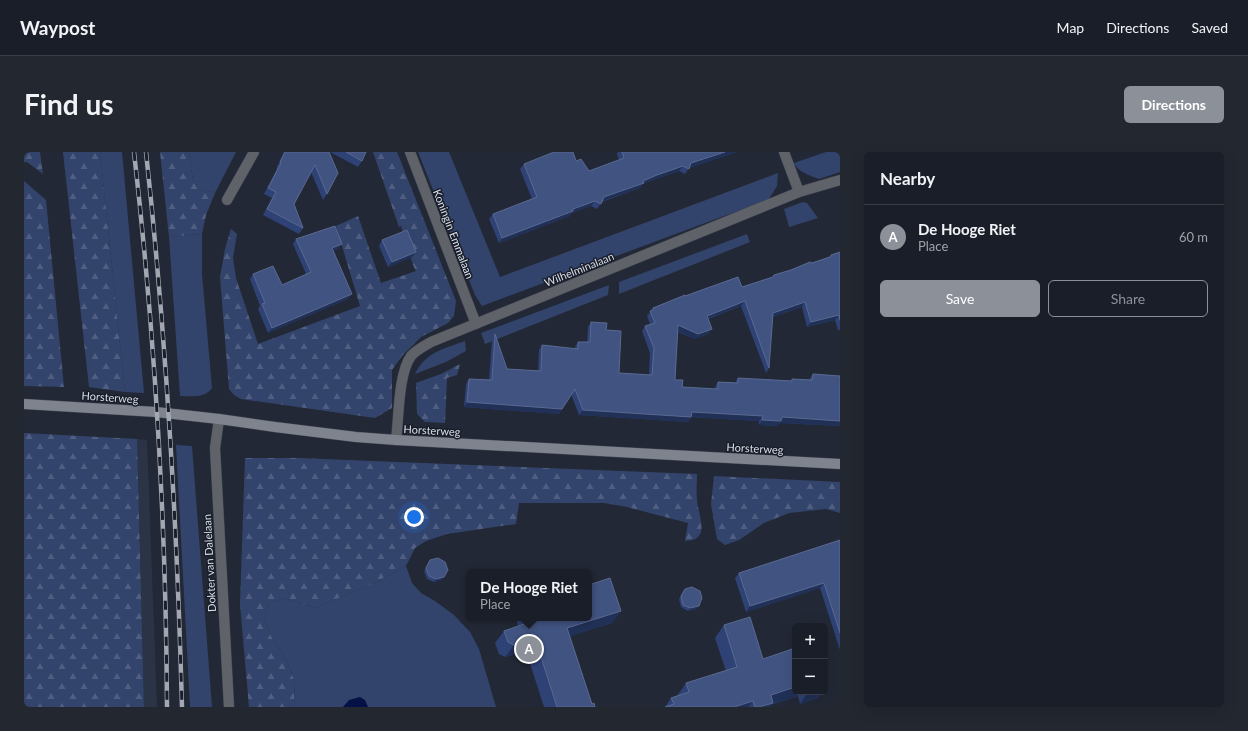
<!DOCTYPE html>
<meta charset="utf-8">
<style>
body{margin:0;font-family:Lato,sans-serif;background:#232730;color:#f1f3f6}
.controls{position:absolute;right:12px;bottom:12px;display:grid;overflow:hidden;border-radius:6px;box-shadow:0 4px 16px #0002}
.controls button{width:36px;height:36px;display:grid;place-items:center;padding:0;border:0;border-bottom:1px solid #383c45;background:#1a1e28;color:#f1f3f6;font:20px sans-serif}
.you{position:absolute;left:390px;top:365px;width:14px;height:14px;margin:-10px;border:3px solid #fff;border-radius:50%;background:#1a73e8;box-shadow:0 0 0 6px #1a73e833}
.badge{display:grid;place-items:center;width:26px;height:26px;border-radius:50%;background:#8c9099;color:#fff;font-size:13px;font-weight:700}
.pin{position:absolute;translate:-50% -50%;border:2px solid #fff;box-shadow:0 1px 4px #0006}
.popup{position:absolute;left:442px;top:417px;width:126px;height:52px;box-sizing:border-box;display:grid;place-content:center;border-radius:6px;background:#1a1e28;filter:drop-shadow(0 1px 3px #0005);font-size:13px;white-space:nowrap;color:#9fa2a8}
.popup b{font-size:15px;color:#f1f3f6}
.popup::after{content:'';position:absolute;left:50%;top:100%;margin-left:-8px;border:8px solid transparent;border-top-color:#1a1e28}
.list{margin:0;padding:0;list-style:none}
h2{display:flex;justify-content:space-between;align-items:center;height:52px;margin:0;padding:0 16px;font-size:17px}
h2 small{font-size:13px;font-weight:400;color:#9fa2a8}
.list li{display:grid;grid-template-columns:26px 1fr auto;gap:12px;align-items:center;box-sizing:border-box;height:64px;padding:0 16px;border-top:1px solid #383c45}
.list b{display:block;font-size:15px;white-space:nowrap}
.list p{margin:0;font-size:13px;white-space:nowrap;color:#9fa2a8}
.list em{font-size:13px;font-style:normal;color:#9fa2a8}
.actions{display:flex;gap:8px;padding:12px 16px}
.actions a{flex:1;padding:9px 0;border:1px solid #8c9099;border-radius:6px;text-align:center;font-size:14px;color:#8c9099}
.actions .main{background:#8c9099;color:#fff}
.map{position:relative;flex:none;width:816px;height:555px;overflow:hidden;border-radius:6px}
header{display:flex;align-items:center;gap:24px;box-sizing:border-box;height:56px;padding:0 20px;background:#1a1e28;border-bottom:1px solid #383c45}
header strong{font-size:19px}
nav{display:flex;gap:22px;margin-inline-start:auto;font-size:14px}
.intro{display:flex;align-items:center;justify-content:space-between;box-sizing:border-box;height:96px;padding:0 24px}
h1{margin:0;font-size:28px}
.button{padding:10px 18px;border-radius:6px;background:#8c9099;color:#fff;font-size:14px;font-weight:700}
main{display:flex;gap:24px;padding:0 24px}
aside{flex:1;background:#1a1e28;border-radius:6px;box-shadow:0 4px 16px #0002}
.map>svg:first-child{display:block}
</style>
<header>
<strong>Waypost</strong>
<nav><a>Map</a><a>Directions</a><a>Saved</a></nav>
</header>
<div class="intro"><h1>Find us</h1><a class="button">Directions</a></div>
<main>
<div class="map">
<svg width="816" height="555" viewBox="0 0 816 555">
<defs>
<pattern id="forest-firs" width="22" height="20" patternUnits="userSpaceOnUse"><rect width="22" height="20" fill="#33446c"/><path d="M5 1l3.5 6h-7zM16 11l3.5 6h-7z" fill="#505f81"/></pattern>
</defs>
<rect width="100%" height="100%" fill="#222835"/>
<path fill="#2b3446" d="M 113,287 L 123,288 L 133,555 L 120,555 Z"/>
<path fill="#33446c" d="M 76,0 L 98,0 L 120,241 L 101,240 Z
M 165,0 L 212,0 L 191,41 L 174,37 L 169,28 Z
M 394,0 L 425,0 L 476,125 L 754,21 L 753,34 L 743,50 L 700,64 L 458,154 L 451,143 Z
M 802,0 L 816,0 L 816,20 L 795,27 C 787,24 774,20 770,11 Z
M 779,50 L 783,51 L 794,66 L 765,75 L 760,57 Z
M 178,82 L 178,122 L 188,236 C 180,247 168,244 156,244 L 145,85 Z
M 723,82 L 726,90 L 595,142 L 595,130 Z
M 585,133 L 584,143 L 461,192 L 457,181 Z
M 441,189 L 442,199 L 422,210 L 391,222 C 402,200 419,197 441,189 Z
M 152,293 L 168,294 L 188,555 L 166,555 Z
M 382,414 L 388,431 L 397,441 L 411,449 L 430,463 L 446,480 L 455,497 L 472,555 L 270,555 L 271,531 L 263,509 L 247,484 L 240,466 L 245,451 L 260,446 L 291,456 L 350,431 Z"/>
<path fill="url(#forest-firs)" d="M 0,0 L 16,0 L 19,22 L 3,10 L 0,10 Z
M 39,0 L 76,0 L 101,240 L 65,235 Z
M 136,0 L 165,0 L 169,28 L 174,37 L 191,41 L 182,63 L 178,82 L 145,85 Z
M 349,0 L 373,0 L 432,149 L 430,164 L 424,171 L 397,185 L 378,204 L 368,218 L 368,256 L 351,266 L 217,247 L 210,243 L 205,237 L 196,125 L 201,97 L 207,77 L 213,82 L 209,106 L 212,126 L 234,192 L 336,154 L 312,74 L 334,64 L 357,131 L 392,119 L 389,113 L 377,74 L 375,75 Z
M 0,29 L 22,48 L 40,235 L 0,234 Z
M 436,212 L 433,223 L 423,226 L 421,271 L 401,270 L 393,262 L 392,231 L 417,222 Z
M 0,281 L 113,287 L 120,555 L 0,555 Z
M 221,306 L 274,306 L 673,322 C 673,331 672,339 673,348 C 674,364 688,388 661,389 L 664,371 L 603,355 L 580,351 L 495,351 L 492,372 L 423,382 L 402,389 L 391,396 L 382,414 L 350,431 L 291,456 L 260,446 L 245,451 L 240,466 L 247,484 L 263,509 L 271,531 L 270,554 L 270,555 L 225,555 L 216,452 Z
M 690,324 L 816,330 L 816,361 L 802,357 L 765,361 L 740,371 L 715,388 L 701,393 L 693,387 L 687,352 Z"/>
<path fill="#051145" d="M 336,545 L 341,548 L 344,555 L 319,555 L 325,548 Z"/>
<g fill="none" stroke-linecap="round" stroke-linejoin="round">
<defs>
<path id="minor" d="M 386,0 L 452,172
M 760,0 L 775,40
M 203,48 L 230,0
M 372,288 C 375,266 374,222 387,204 C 392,198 400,194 407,190 L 775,40 L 816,28"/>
<path id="tertiary" d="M 195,267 L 191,296 L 205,555"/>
<path id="secondary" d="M 0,252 L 132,260 L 195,267 L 251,275 L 332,285 L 372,288 L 816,312"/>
</defs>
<use href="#minor" stroke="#404552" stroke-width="11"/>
<use href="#tertiary" stroke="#404552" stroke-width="11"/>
<use href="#secondary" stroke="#404552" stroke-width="11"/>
<use href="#minor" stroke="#5f6269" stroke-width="10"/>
<use href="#tertiary" stroke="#5f6269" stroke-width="10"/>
<use href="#secondary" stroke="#7e838e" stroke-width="10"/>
<defs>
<path id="rail" d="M 110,0 C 131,184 142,370 143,555
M 122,0 C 142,185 153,370 158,555"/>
</defs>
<use href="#rail" stroke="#a2a7b1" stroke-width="4.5"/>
<use href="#rail" stroke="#191e2b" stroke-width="3" stroke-dasharray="9" stroke-linecap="butt"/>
</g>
<path fill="#2e4275" d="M 260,0 L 305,0 L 303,42 L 299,48 L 287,20 L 270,52 L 279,76 L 275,82 L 239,63 L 248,46 L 240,42 L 253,17 L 252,17 Z
M 306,0 L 342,0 L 338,9 L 334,15 Z
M 594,0 L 713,0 L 665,16 L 661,22 L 655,19 L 629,28 L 619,32 L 616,36 L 578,50 L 573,57 L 567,54 L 548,61 L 546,64 L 475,91 L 465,67 L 469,62 L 508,47 L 496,17 L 500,12 L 552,9 L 565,19 L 595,8 L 593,2 Z
M 272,87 L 318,92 L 314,97 L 309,99 L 324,147 L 244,181 L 234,157 L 236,154 L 226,127 L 229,122 L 258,133 L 282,122 L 269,92 Z
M 358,88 L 392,100 L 388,105 L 364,115 L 355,94 Z
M 816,100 L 816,178 L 814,178 L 811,168 L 783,175 L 778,155 L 749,165 L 745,216 L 742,221 L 717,154 L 684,167 L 688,177 L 684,182 L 671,187 L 654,180 L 651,228 L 658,235 L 691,237 L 691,235 L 694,230 L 711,231 L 714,226 L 767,229 L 768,227 L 785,228 L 789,222 L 816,224 L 816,274 L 756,271 L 754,274 L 735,273 L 735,269 L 667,265 L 664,270 L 555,263 L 547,242 L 535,262 L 440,255 L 442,232 L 445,227 L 465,228 L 468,187 L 471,182 L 483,217 L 514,219 L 515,198 L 518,193 L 551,197 L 551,195 L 554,190 L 563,190 L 564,175 L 567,170 L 582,178 L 595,221 L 625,223 L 626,201 L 618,179 L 621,174 L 626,172 L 623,164 L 629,156 L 661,144 L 718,135 L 748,125 L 750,123 L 805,105 L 807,103 Z
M 816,388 L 816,498 L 796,436 L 722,460 L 711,426 L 715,421 Z
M 406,408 L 418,428 L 410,430 L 403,427 L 400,419 Z
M 661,437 L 673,457 L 664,459 L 657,455 L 655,447 Z
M 597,459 L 588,471 L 546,484 L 568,552 L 571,555 L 520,555 L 502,499 L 481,505 L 475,502 L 471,491 L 480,479 L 494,474 L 492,466 L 565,466 Z
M 700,473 L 739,507 L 771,540 L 798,540 L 794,546 L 776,552 L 774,544 L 747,553 L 746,555 L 641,555 L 647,546 L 653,544 L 662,531 L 702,519 L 691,486 Z"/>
<path fill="#213056" d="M 701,0 L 713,0 L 663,17 L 667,11 Z
M 659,14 L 655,19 L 629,28 L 619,32 L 616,36 L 576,50 L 580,45 L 633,23 Z
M 571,49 L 567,54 L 548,61 L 546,64 L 475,91 L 478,86 L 549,57 Z
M 318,92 L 314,97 L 304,101 L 308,96 Z
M 392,100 L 388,105 L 364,115 L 368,110 Z
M 328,142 L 324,147 L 244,181 L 248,176 Z
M 721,149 L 717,154 L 679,168 L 683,164 Z
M 781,150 L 778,155 L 746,166 L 749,161 Z
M 815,163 L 811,168 L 783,175 L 787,170 Z
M 654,173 L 688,177 L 684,182 L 671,187 L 651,178 Z
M 443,250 L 538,257 L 535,262 L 440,255 Z
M 559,258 L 667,265 L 664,270 L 555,263 Z
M 668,260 L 739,264 L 735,269 L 664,265 Z
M 758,265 L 816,269 L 816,274 L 756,271 L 754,274 L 735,273 L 738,268 Z
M 420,425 L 418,428 L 410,430 L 412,427 Z
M 800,431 L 796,436 L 722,460 L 726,454 Z
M 675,454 L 673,457 L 664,459 L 666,456 Z
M 597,459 L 588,471 L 535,488 L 543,476 Z
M 511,486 L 502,499 L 481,505 L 490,493 Z
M 771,535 L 771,540 L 777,540 L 774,544 L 747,553 L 746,555 L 735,555 L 747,543 Z
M 784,540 L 798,540 L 794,546 L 776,552 Z
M 729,549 L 725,555 L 710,555 Z"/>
<path fill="#415381" stroke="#596991" d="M 261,0 L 305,0 L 314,21 L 303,42 L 291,13 L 270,52 L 279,76 L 243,57 L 252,40 L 244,36 L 257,11 L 256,10 Z
M 322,0 L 342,0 L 338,9 Z
M 530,0 L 549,0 L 552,9 L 557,7 L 565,19 L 600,6 L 598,0 L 701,0 L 667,11 L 665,17 L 659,14 L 633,23 L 619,29 L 620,31 L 580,45 L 577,52 L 571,49 L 549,57 L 549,59 L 478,86 L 469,62 L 513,45 L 500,12 Z
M 311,74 L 318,92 L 308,96 L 328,142 L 248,176 L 238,152 L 241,151 L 229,122 L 249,114 L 258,133 L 287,120 L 272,87 Z
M 383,78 L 392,100 L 368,110 L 358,88 Z
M 816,100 L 816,168 L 815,163 L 787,170 L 781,150 L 749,161 L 745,216 L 721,149 L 683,164 L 688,177 L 674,182 L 654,173 L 651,228 L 659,228 L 658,235 L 694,237 L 694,230 L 714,231 L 714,226 L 768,229 L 768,227 L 788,228 L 789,222 L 816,224 L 816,269 L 758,265 L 757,269 L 738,268 L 739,264 L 668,260 L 667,265 L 559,258 L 551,237 L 538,257 L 443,250 L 445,227 L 468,228 L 471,182 L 483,217 L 517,219 L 518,193 L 554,197 L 554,190 L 566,190 L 567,170 L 583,171 L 582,178 L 597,179 L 595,221 L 628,223 L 630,196 L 621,174 L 631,171 L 626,159 L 629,158 L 629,156 L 661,143 L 661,144 L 714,125 L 718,135 L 749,125 L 750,123 L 767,118 L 786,110 L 788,111 L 806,105 L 807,103 Z
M 816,388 L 816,481 L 800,431 L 726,454 L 715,421 Z
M 414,406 L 421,410 L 424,418 L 420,425 L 412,427 L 405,424 L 402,416 L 406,408 Z
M 586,426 L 597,459 L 543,476 L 568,552 L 570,551 L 571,555 L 533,555 L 511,486 L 490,493 L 484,490 L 480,479 L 506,470 L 504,466 L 565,466 L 565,433 Z
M 668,435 L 676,439 L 678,446 L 675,454 L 666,456 L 659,453 L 657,444 L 661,437 Z
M 726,465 L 739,507 L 771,496 L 771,535 L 747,543 L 749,551 L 735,555 L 731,555 L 729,549 L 710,555 L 641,555 L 650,552 L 647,546 L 665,540 L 662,531 L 713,515 L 700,473 Z"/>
<g text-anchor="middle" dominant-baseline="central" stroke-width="3" stroke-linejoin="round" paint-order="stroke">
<g font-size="11" fill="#dbdfe8" stroke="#191e2b">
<text transform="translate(430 82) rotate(69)">Koningin Emmalaan</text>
<text transform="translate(555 117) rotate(-22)">Wilhelminalaan</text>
<text transform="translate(86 245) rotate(4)">Horsterweg</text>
<text transform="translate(408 278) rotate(3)">Horsterweg</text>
<text transform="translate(731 296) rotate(3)">Horsterweg</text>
<text transform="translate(185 411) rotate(-93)">Dokter van Dalelaan</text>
</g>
</g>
</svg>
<div class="controls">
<button>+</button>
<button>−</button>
</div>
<div class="you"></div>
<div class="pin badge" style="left:505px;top:497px">A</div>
<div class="popup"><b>De Hooge Riet</b>Place</div>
</div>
<aside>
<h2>Nearby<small></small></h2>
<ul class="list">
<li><span class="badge">A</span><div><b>De Hooge Riet</b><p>Place</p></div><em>60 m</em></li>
</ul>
<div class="actions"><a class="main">Save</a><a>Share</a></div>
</aside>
</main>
